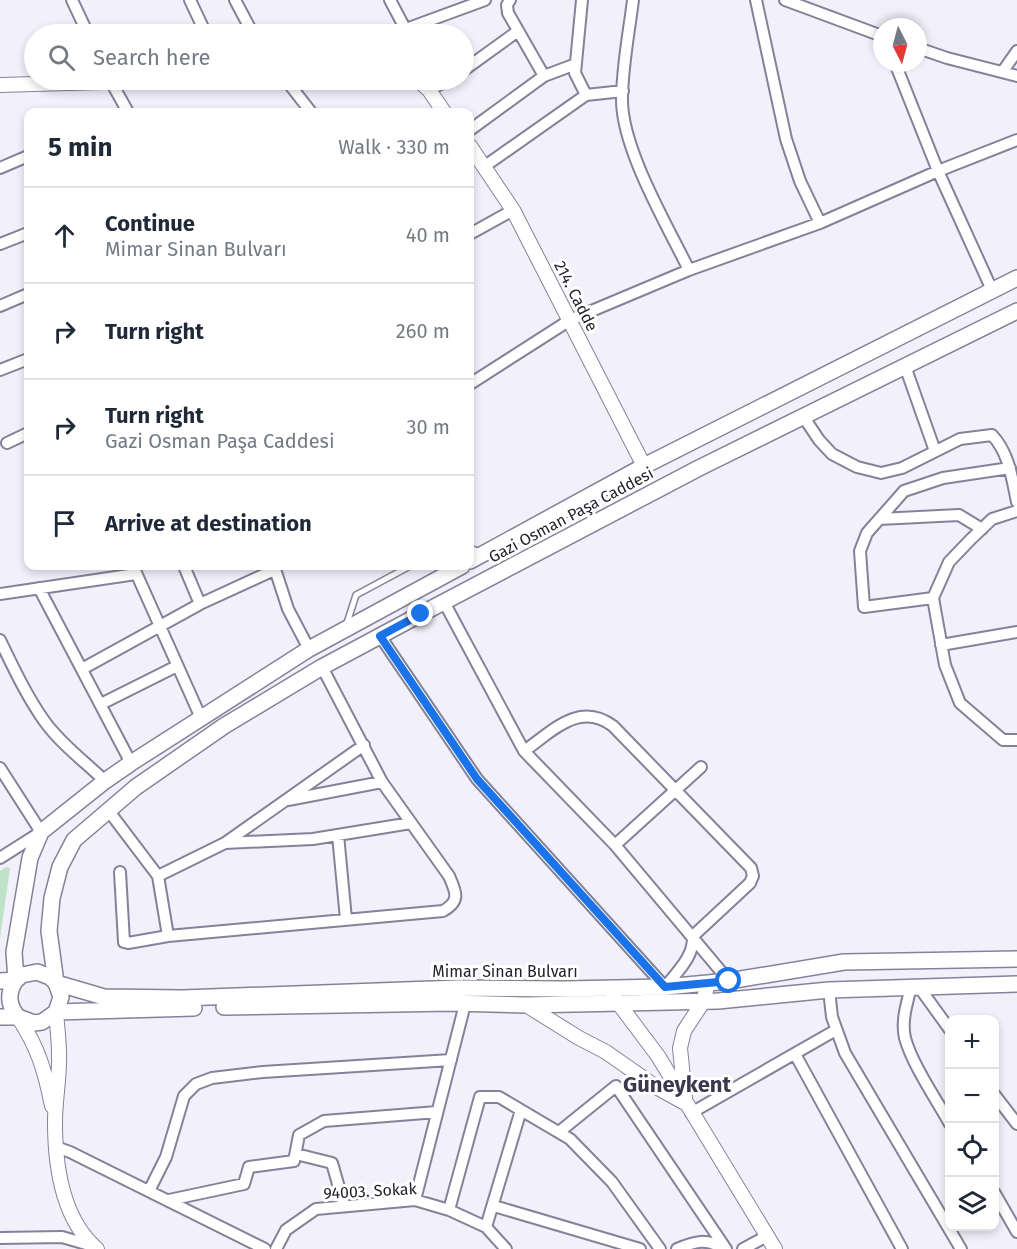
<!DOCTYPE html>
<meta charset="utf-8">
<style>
body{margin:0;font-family:"Fira Sans",sans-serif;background:#f2f2f3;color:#1f2937}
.controls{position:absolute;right:18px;bottom:18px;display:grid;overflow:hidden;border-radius:12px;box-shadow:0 3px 9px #0003}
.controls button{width:54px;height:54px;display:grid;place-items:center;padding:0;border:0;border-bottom:2px solid #e0e1e3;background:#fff;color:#1f2937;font:30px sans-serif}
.compass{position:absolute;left:873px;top:18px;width:54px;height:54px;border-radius:50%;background:#fff;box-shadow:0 3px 9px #0003;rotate:174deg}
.stop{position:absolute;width:18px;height:18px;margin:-14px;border:4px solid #1a73e8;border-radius:50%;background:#fff}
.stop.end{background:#1a73e8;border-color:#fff;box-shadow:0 2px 6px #0008}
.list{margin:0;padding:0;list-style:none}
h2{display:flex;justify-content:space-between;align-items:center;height:78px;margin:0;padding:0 24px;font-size:26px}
h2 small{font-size:20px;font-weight:400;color:#747a83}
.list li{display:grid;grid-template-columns:39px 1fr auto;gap:18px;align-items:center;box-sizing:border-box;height:96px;padding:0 24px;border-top:2px solid #e0e1e3}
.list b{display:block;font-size:22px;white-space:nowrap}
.list p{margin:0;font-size:20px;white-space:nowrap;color:#747a83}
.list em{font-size:20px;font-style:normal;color:#747a83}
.icon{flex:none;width:33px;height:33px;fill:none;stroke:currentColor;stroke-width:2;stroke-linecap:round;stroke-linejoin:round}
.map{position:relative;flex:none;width:1017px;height:1249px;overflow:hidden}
.search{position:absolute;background:#fff;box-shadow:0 3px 9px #0003;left:24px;top:24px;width:450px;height:66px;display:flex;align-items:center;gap:15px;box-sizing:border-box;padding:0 21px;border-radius:33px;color:#747a83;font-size:22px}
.panel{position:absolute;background:#fff;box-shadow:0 3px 9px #0003;left:24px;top:108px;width:450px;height:462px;border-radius:12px}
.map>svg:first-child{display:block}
</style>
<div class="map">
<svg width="1017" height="1249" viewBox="0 0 1017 1249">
<rect width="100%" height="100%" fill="#f2f1fb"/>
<path fill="#bfe3c9" d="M 6,867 L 10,868 L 0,939 L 0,871 Z"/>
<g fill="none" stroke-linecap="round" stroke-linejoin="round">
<defs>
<path id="service" d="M 470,548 L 480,552
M 346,626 L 356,595 L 410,566"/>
<path id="minor" d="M 72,0 L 88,34
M 190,0 L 206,34
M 235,0 L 253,34
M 390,0 L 408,34
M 510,0 L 507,5 L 508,13 L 544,76
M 582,0 L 575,73 L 586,95
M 633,0 C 629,33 622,67 622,100 C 622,149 667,225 689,270
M 756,0 L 786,139 L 800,181 L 820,223
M 785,0 L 882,36
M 406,29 L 485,0
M 918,48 L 947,58 L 1017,76
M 895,63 L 938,171 L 992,290
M 464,70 L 518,31
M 1003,71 L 1017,51
M 110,80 L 128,112
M 286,80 L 311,112
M 427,85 L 429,90 L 448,80
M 470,130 L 544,76 L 576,64
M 485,166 L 586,95 L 623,91
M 0,168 L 28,156
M 470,234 L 513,210
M 0,244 L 28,233
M 0,306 L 28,294
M 905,366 L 935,451
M 0,370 L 28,359
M 470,384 L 570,320 L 689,270 L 820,223 L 938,171 L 1017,140
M 803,416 L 819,440 L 832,454 L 857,467 L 881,473 L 902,468 L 960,439 L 992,435 C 1009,453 1012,478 1017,502
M 7,443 L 28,433
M 1017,511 L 992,519 L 972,538 L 949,562 L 933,598 L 945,665 L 960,703 L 1003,740 L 1017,740
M 879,519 L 959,515 L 982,529
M 133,566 L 201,718
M 184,566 L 200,604
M 274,566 L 288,609 L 309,649
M 39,588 L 131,763
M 0,594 L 136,574
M 933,598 L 864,607 L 860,551 L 867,533 L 904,491 L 943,478 L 1010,468
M 444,602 L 524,751 L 615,845 L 729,981
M 380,636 L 477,779 L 665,987
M 0,640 C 13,667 27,697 45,722 C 61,744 85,762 105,781
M 941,645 L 1017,632
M 82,669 L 200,604 L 274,570
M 101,704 L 177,666
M 524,751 C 553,731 579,701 613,726 L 751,868 L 753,876 L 750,883 L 693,936 C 694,958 676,972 664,989
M 0,768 L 41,832 L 0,858
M 288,800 L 382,782
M 108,810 L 158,876 L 168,936 L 443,911 C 461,901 456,892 449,876 L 382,782 L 322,667
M 338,835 L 346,919
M 225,843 L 313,839 L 411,823
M 615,845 L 701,767
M 120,872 L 124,942 L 128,943 L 168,936
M 158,876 L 225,843 L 364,745
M 911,987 C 907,1003 901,1021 905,1038 C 912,1064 936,1099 950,1124
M 919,987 L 950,1030
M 829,990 L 832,1017 L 845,1053 L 961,1249
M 795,1054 L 902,1249
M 994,1094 L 1017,1124
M 691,1113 L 836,1030
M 559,1132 L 616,1086 L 726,1249
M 56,1147 L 70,1152 L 265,1249
M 296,1154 L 332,1163 L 344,1205
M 149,1191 L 166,1157 L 184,1096 L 196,1084 L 212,1078 L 263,1072 L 451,1060
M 994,1192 L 1017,1232
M 169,1200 L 244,1184 L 249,1167 L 294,1161 L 299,1135 L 324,1121 L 437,1112
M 415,1200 L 465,1004
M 494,1206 L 640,1249
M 449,1210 L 480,1097 L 499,1097 L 570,1139 L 612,1182 L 660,1249
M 486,1227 L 521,1110
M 0,1238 L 62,1237 L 93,1246
M 276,1249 L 286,1230 L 316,1209 L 415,1200 L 449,1210 L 486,1227 L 506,1249
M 677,1249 C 695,1241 707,1238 724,1249
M 743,1249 L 767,1236"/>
<path id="tertiary" d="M 217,80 L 267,80
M 418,80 L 429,90 L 444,112
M 0,85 L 173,80
M 470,146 L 513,210 L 644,466
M 613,996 L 658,1056 L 775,1249
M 526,1005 L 579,1038 L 606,1052 L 656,1087 L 683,1102
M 56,1012 C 57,1026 59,1040 59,1053 C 60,1076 55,1099 55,1122 C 55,1166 62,1219 97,1249
M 18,1017 C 38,1047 45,1071 52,1106
M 685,1098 L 680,1048 L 684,1031 L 703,1002 L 708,983"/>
<path id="secondary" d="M 470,561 L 644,466 L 1017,278
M 16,980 L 14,952 L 30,858 L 41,832 L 105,781 L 131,763 L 309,649 L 462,566
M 16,980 C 7,993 8,1005 18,1017
M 0,981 L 16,980 L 22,975 L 37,972 L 50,977 L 56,983 L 104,997 L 183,998 L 459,988 L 565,989 L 665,987 L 729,981 L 844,962 L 1017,959
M 224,1007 L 451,1003 L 526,1005 L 718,1001 L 829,990 L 1017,984
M 56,1012 L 194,1008
M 0,1017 L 18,1017 L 34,1023 L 42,1022 L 56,1012 L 61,997 L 56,983 L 49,931 L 52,898 L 60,867 L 74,840 L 136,787 L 224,726 L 322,667 L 421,614 L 699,468 L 1017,311"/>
</defs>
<use href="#service" stroke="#848299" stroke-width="8"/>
<use href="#minor" stroke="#848299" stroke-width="14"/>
<use href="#tertiary" stroke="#848299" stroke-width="16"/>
<use href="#secondary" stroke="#848299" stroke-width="18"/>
<use href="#service" stroke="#fff" stroke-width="5"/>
<use href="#minor" stroke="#fff" stroke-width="10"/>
<use href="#tertiary" stroke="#fff" stroke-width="14"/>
<use href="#secondary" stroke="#fff" stroke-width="15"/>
</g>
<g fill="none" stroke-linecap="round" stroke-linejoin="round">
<path stroke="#1a73e8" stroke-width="8" d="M 421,614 L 380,636 L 477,779 L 665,987 L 729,981"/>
</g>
<g text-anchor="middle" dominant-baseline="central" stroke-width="6" stroke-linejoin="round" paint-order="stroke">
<g font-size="16" fill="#23222b" stroke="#fff">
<text transform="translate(576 296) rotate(63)">214. Cadde</text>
<text transform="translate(571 515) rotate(-28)">Gazi Osman Paşa Caddesi</text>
<text x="505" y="971">Mimar Sinan Bulvarı</text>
<text transform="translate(370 1191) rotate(-3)">94003. Sokak</text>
</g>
<g font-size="22" font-weight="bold" fill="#3b384d" stroke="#fff">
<text x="677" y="1084">Güneykent</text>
</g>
</g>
</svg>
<div class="controls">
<button>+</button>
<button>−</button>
<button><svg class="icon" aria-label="locate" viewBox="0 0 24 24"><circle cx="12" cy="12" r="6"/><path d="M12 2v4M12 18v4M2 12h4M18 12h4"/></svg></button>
<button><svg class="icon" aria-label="layers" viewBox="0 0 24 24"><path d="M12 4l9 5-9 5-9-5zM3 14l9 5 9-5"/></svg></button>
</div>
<svg class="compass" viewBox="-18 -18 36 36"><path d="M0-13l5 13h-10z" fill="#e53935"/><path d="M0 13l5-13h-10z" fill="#747a83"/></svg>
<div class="stop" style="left:729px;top:981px"></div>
<div class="stop end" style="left:421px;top:614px"></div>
<div class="search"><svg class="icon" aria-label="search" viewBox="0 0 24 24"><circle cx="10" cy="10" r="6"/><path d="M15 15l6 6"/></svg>Search here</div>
<section class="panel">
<h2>5 min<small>Walk · 330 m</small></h2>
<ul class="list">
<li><svg class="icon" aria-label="ahead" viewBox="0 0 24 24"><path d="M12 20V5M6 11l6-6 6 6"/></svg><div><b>Continue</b><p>Mimar Sinan Bulvarı</p></div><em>40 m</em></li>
<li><svg class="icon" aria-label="right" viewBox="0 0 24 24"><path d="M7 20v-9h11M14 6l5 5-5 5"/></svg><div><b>Turn right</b></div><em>260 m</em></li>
<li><svg class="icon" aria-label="right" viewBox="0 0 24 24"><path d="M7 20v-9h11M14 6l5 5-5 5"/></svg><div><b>Turn right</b><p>Gazi Osman Paşa Caddesi</p></div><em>30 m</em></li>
<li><svg class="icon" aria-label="arrive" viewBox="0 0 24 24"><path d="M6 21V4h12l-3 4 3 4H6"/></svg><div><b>Arrive at destination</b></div></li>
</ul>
</section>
</div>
